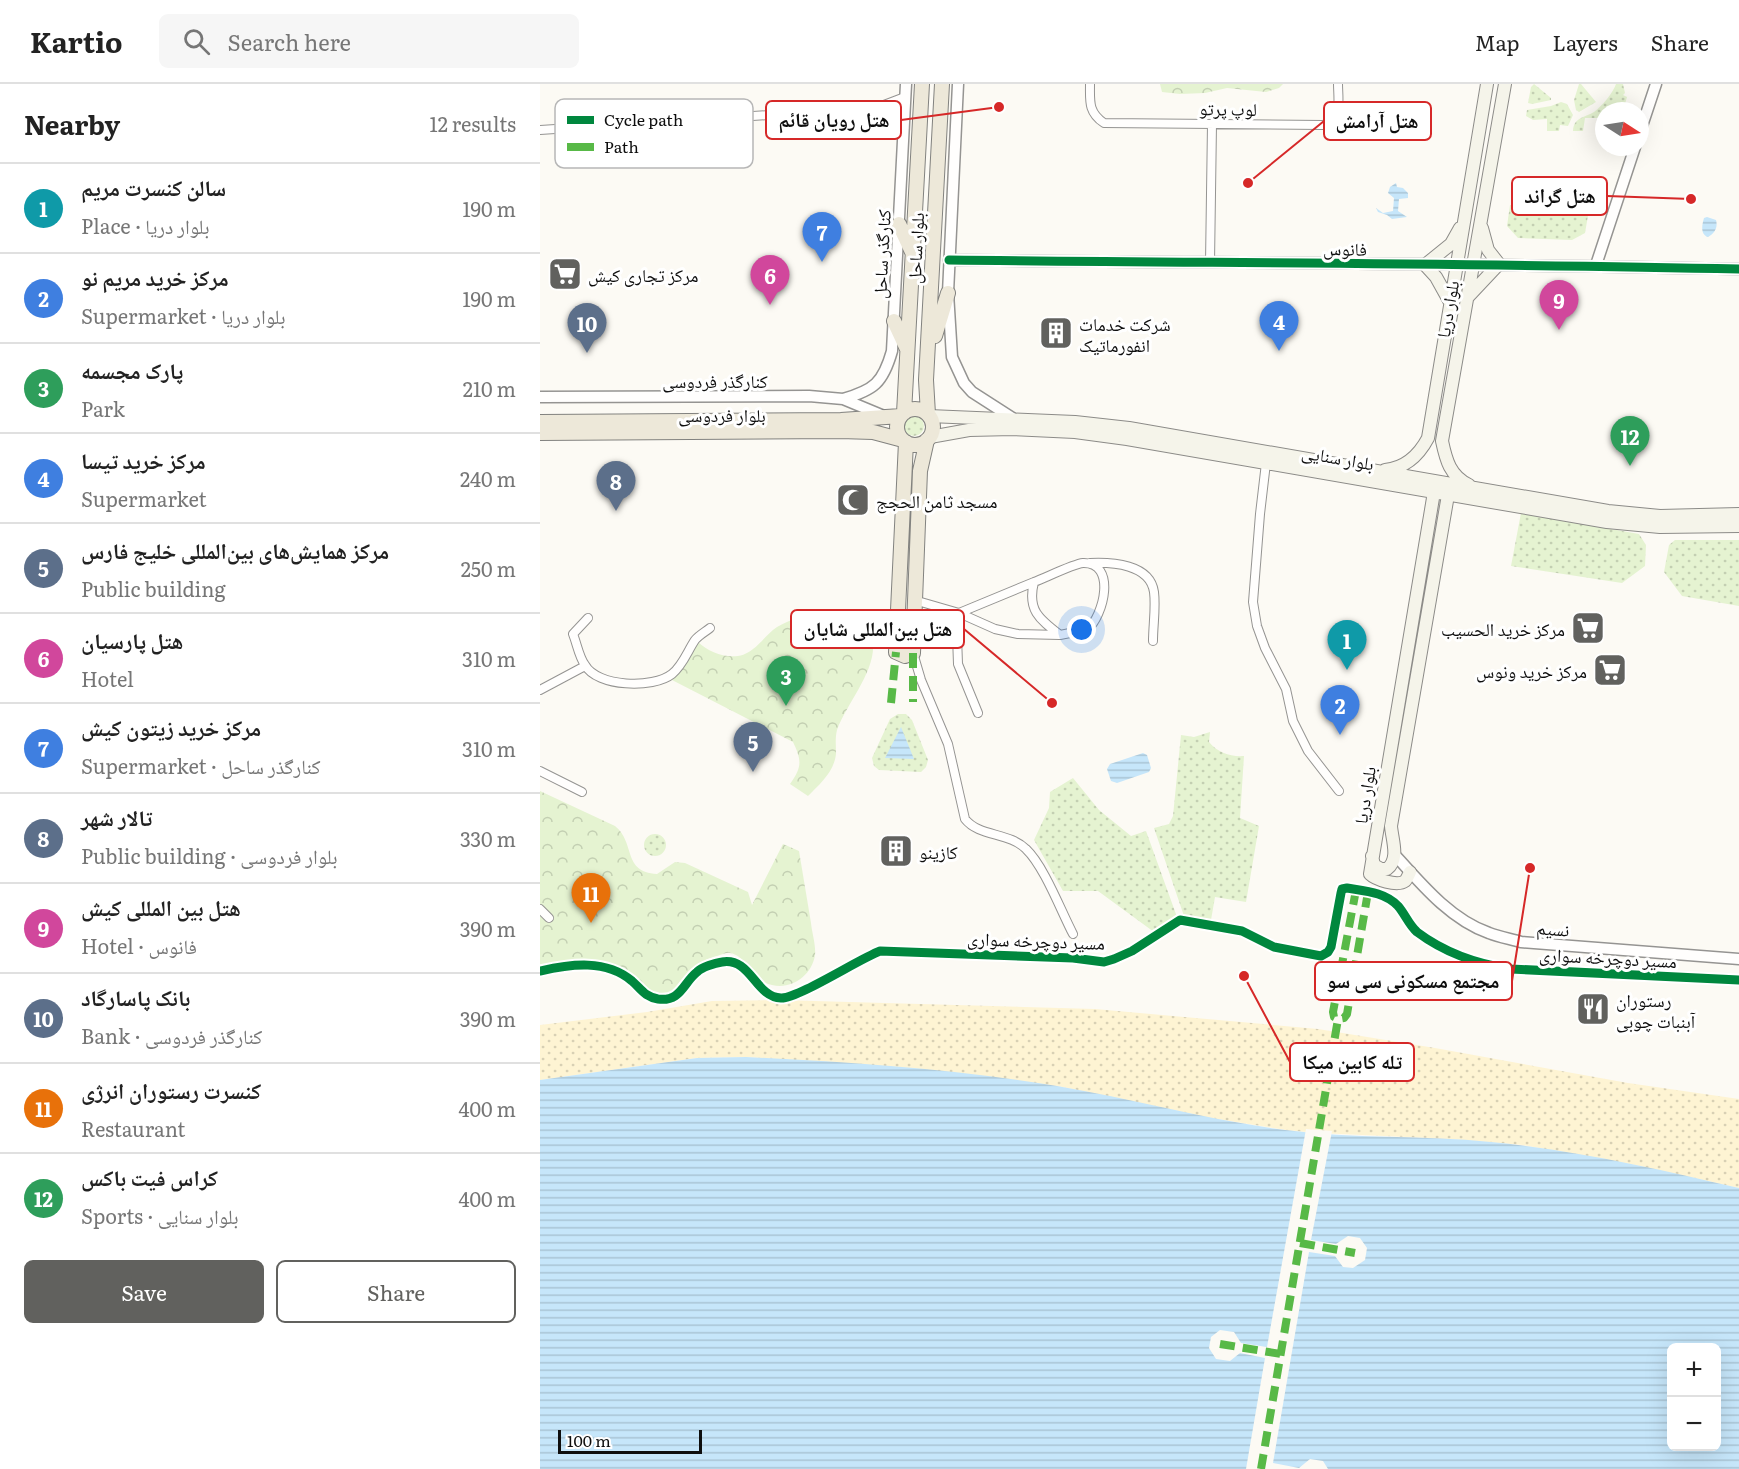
<!DOCTYPE html>
<meta charset="utf-8">
<style>
body{margin:0;font-family:Literata,"Noto Naskh Arabic",serif;background:#f6f6f6;color:#222}
.controls{position:absolute;right:18px;bottom:18px;display:grid;overflow:hidden;border-radius:9px;box-shadow:0 6px 24px #0002}
.controls button{width:54px;height:54px;display:grid;place-items:center;padding:0;border:0;border-bottom:2px solid #e0e0e0;background:#fff;color:#222;font:30px sans-serif}
.compass{position:absolute;left:1055px;top:18px;width:54px;height:54px;border-radius:50%;background:#fff;box-shadow:0 6px 24px #0002;rotate:102deg}
.scale{position:absolute;left:18px;bottom:15px;width:144px;box-sizing:border-box;padding-left:6px;border:3px solid #0e0e0e;border-top:0;font-size:16px;line-height:21px;white-space:nowrap;color:#0e0e0e;-webkit-text-stroke:4px #fff;paint-order:stroke}
.you{position:absolute;left:542px;top:546px;width:21px;height:21px;margin:-15px;border:4px solid #fff;border-radius:50%;background:#1a73e8;box-shadow:0 0 0 9px #1a73e833}
.badge{display:grid;place-items:center;width:39px;height:39px;border-radius:50%;background:#61615e;color:#fff;font-size:20px;font-weight:700}
.pin{position:absolute;translate:-50% -50px;filter:drop-shadow(0 2px 3px #0008)}
.pin::after{content:'';position:absolute;top:32px;width:21px;height:18px;background:inherit;clip-path:polygon(0 0,100% 0,50% 100%)}
.list{margin:0;padding:0;list-style:none}
h2{display:flex;justify-content:space-between;align-items:center;height:78px;margin:0;padding:0 24px;font-size:26px}
h2 small{font-size:20px;font-weight:400;color:#767676}
.list li{display:grid;grid-template-columns:39px 1fr auto;gap:18px;align-items:center;box-sizing:border-box;height:90px;padding:0 24px;border-top:2px solid #e0e0e0}
.list b{display:block;font-size:22px;white-space:nowrap}
.list p{margin:0;font-size:20px;white-space:nowrap;color:#767676}
.list em{font-size:20px;font-style:normal;color:#767676}
.actions{display:flex;gap:12px;padding:18px 24px}
.actions a{flex:1;padding:14px 0;border:2px solid #61615e;border-radius:9px;text-align:center;font-size:21px;color:#61615e}
.actions .main{background:#61615e;color:#fff}
.icon{flex:none;width:33px;height:33px;fill:none;stroke:currentColor;stroke-width:2;stroke-linecap:round;stroke-linejoin:round}
.map{position:relative;flex:none;width:1199px;height:1385px;overflow:hidden}
header{display:flex;align-items:center;gap:36px;box-sizing:border-box;height:84px;padding:0 30px;background:#fff;border-bottom:2px solid #e0e0e0}
header strong{font-size:28px}
nav{display:flex;gap:33px;margin-inline-start:auto;font-size:21px}
.search{width:420px;height:54px;background:#f6f6f6;display:flex;align-items:center;gap:15px;box-sizing:border-box;padding:0 21px;border-radius:9px;color:#767676;font-size:22px}
main{display:flex}
aside{flex:1;background:#fff}
.map>svg:first-child{display:block}
</style>
<header>
<strong>Kartio</strong>
<div class="search"><svg class="icon" aria-label="search" viewBox="0 0 24 24"><circle cx="10" cy="10" r="6"/><path d="M15 15l6 6"/></svg>Search here</div>
<nav><a>Map</a><a>Layers</a><a>Share</a></nav>
</header>
<main>
<aside>
<h2>Nearby<small>12 results</small></h2>
<ul class="list">
<li><span class="badge" style="background:#0f9aa8">1</span><div><b>سالن کنسرت مریم</b><p>Place · بلوار دریا</p></div><em>190 m</em></li>
<li><span class="badge" style="background:#3f7fe0">2</span><div><b>مرکز خرید مریم نو</b><p>Supermarket · بلوار دریا</p></div><em>190 m</em></li>
<li><span class="badge" style="background:#2e9e5b">3</span><div><b>پارک مجسمه</b><p>Park</p></div><em>210 m</em></li>
<li><span class="badge" style="background:#3f7fe0">4</span><div><b>مرکز خرید تیسا</b><p>Supermarket</p></div><em>240 m</em></li>
<li><span class="badge" style="background:#5c6f8a">5</span><div><b>مرکز همایش‌های بین‌المللی خلیج فارس</b><p>Public building</p></div><em>250 m</em></li>
<li><span class="badge" style="background:#d1479c">6</span><div><b>هتل پارسیان</b><p>Hotel</p></div><em>310 m</em></li>
<li><span class="badge" style="background:#3f7fe0">7</span><div><b>مرکز خرید زیتون کیش</b><p>Supermarket · کنارگذر ساحل</p></div><em>310 m</em></li>
<li><span class="badge" style="background:#5c6f8a">8</span><div><b>تالار شهر</b><p>Public building · بلوار فردوسی</p></div><em>330 m</em></li>
<li><span class="badge" style="background:#d1479c">9</span><div><b>هتل بین المللی کیش</b><p>Hotel · فانوس</p></div><em>390 m</em></li>
<li><span class="badge" style="background:#5c6f8a">10</span><div><b>بانک پاسارگاد</b><p>Bank · کنارگذر فردوسی</p></div><em>390 m</em></li>
<li><span class="badge" style="background:#e8710a">11</span><div><b>کنسرت رستوران انرژی</b><p>Restaurant</p></div><em>400 m</em></li>
<li><span class="badge" style="background:#2e9e5b">12</span><div><b>کراس فیت باکس</b><p>Sports · بلوار سنایی</p></div><em>400 m</em></li>
</ul>
<div class="actions"><a class="main">Save</a><a>Share</a></div>
</aside>
<div class="map">
<svg width="1199" height="1385" viewBox="0 0 1199 1385">
<defs>
<pattern id="grass-dots" width="8" height="8" patternUnits="userSpaceOnUse" patternTransform="scale(1.5)"><rect width="8" height="8" fill="#e5f3d1"/><path d="M2 2h.1M6 6h.1" fill="none" stroke="#c3cfb2" stroke-width="1.8" stroke-linecap="round"/></pattern>
<pattern id="sand-dots" width="8" height="8" patternUnits="userSpaceOnUse" patternTransform="scale(1.5)"><rect width="8" height="8" fill="#fef4d3"/><path d="M2 2h.1M6 6h.1" fill="none" stroke="#d8d0b4" stroke-width="1.8" stroke-linecap="round"/></pattern>
<pattern id="park-crowns" width="20" height="18" patternUnits="userSpaceOnUse" patternTransform="scale(1.5)"><rect width="20" height="18" fill="#e5f3d1"/><path d="M2 6a3 3 0 1 1 6 0M12 15a3 3 0 1 1 6 0" fill="none" stroke="#c3cfb2"/></pattern>
<pattern id="water-rules" width="6" height="5" patternUnits="userSpaceOnUse" patternTransform="scale(1.5)"><rect width="6" height="5" fill="#c6e6fa"/><path d="M0 2.5h6" fill="none" stroke="#a9c4d5"/></pattern>
</defs>
<rect width="100%" height="100%" fill="#fcfaf4"/>
<path fill="url(#grass-dots)" d="M 994,0 L 1011,14 L 1011,16 L 992,20 L 988,19 L 991,3 Z
M 1039,0 L 1041,0 L 1056,18 L 1039,28 L 1036,26 L 1034,16 Z
M 1076,0 L 1083,0 L 1085,9 L 1083,11 L 1087,13 L 1083,27 L 1064,27 L 1064,45 L 1062,45 L 1062,34 L 1045,34 L 1043,47 L 1033,47 C 1034,33 1044,34 1054,28 C 1062,22 1073,9 1076,0 Z
M 1021,18 L 1027,20 L 1033,31 L 1028,42 L 1020,41 L 1019,47 L 1007,47 L 1007,35 L 993,36 L 986,32 L 987,26 L 1011,22 Z
M 1041,120 L 1050,120 L 1045,149 L 1032,156 L 978,154 L 967,142 L 970,121 L 983,121 L 982,130 L 998,131 L 999,121 L 1024,121 L 1025,132 L 1041,131 Z
M364 342a10 10 0 1 1 20 0a10 10 0 1 1-20 0Z
M 981,429 L 1099,450 L 1106,461 L 1105,482 L 1082,499 L 971,482 Z
M 1135,456 L 1199,456 L 1199,522 L 1142,512 L 1124,488 L 1129,461 Z
M 358,630 L 366,630 L 372,636 L 388,676 L 386,683 L 381,688 L 339,686 L 334,682 L 332,674 L 350,635 Z
M 670,648 L 669,658 C 678,669 691,673 704,672 L 700,734 L 719,742 L 706,818 L 675,813 L 671,836 L 644,832 L 614,744 L 629,740 L 633,732 L 641,651 L 654,653 Z
M 533,694 L 559,726 L 591,752 L 606,747 L 637,833 L 614,848 L 558,807 L 523,807 L 494,756 L 509,724 L 510,708 Z
M104 761a11 11 0 1 1 22 0a11 11 0 1 1-22 0Z"/>
<path fill="url(#sand-dots)" d="M 239,916 L 555,925 L 778,945 L 895,964 L 1088,999 L 1199,1015 L 1199,1104 L 1095,1081 L 983,1061 L 911,1055 L 778,1049 L 746,1046 L 671,1034 L 518,1002 L 369,984 L 206,973 L 157,974 L 0,996 L 0,941 L 107,928 L 172,917 Z"/>
<path fill="url(#park-crowns)" d="M 620,0 L 743,0 L 739,4 L 726,8 L 687,4 L 665,9 L 640,10 L 622,8 Z
M 286,530 L 308,534 L 328,543 C 347,576 308,615 297,646 C 295,654 296,662 296,670 C 294,688 280,700 268,712 L 250,700 C 262,683 262,677 253,658 L 132,596 L 145,582 L 158,558 C 172,571 197,579 213,565 C 222,558 228,549 237,543 C 252,534 269,531 286,530 Z
M 0,707 L 75,742 C 96,759 82,788 117,790 L 135,778 L 145,779 L 208,808 L 212,821 L 243,760 L 259,767 C 263,791 267,815 271,839 C 272,849 276,861 275,871 C 272,891 252,906 232,901 C 212,897 206,871 190,869 C 186,868 181,871 177,872 C 169,874 159,878 154,884 C 144,896 139,913 121,912 C 109,912 106,904 99,898 C 69,872 36,874 0,881 Z"/>
<path fill="url(#water-rules)" fill-rule="evenodd" d="M 856,99 L 857,103 L 863,104 L 868,109 L 868,114 L 859,115 L 858,127 L 867,133 L 852,135 L 847,131 L 838,128 L 836,124 L 843,129 L 853,127 L 854,114 L 848,109 L 850,103 Z
M 1167,133 L 1176,136 C 1178,143 1175,149 1168,153 C 1160,150 1162,141 1164,134 Z
M 361,643 L 374,675 L 345,674 Z
M 603,669 L 607,671 L 611,684 L 609,688 L 577,699 L 571,697 L 567,685 L 570,680 Z
M 206,973 C 310,978 415,985 517,1002 C 594,1015 668,1036 745,1046 C 813,1055 883,1051 951,1058 C 1035,1066 1118,1085 1199,1104 L 1199,1385 L 0,1385 L 0,996 L 157,974 ZM 1132,1264 L 1176,1264 L 1176,1362 L 1132,1362 Z"/>
<path fill="#fcfaf4" d="M 766,1045 L 792,1047 L 771,1156 L 796,1160 L 808,1152 L 820,1154 L 827,1164 L 825,1176 L 813,1184 L 803,1183 L 795,1172 L 769,1168 L 733,1379 L 759,1384 L 770,1375 L 783,1377 L 788,1385 L 706,1385 L 725,1274 L 700,1269 L 690,1277 L 676,1275 L 669,1264 L 671,1253 L 680,1246 L 694,1248 L 701,1259 L 727,1263 Z"/>
<g fill="none" stroke-linecap="round" stroke-linejoin="round">
<path stroke="#d8d7d2" stroke-width="8" stroke-dasharray="8 4" stroke-linecap="butt" d="M 530,549 L 547,546"/>
<defs>
<path id="minor" d="M 550,0 C 550,17 548,28 564,39 L 783,41 C 803,38 798,15 798,0
M 336,24 L 353,33 L 364,44
M 0,46 L 336,24 L 365,13
M 670,179 L 672,40
M 726,379 L 720,430 L 713,518 L 717,542 L 725,564 L 746,605 L 753,637 L 768,667 L 799,707
M 550,479 C 572,478 610,480 614,508 C 616,524 613,541 613,557
M 374,516 L 419,529 L 455,545 L 478,550 L 520,551
M 419,529 L 417,552 L 418,580 L 438,629
M 419,529 L 494,498
M 48,534 L 33,550 C 37,560 39,573 45,581 C 57,603 113,605 132,590 C 143,581 147,568 155,556 C 159,551 165,548 170,544
M 530,549 L 520,551 C 499,535 487,526 494,498 C 505,494 533,480 543,479 C 577,478 564,532 547,546
M 373,569 L 381,596 L 408,660 L 425,735 C 439,753 469,748 486,765 C 504,782 521,827 533,850
M 0,606 L 45,582
M 0,687 L 42,708
M 0,825 L 9,834"/>
<path id="tertiary" d="M 418,0 L 408,209 L 412,273 L 424,299 L 432,308 L 474,335
M 1100,48 L 1116,0
M 409,176 C 673,179 936,179 1199,185
M 1056,181 L 1095,63
M 0,313 L 269,312 L 303,315 L 344,332
M 303,315 C 334,306 343,299 352,267 L 366,0
M 855,771 C 881,800 911,836 949,849 C 959,853 971,855 981,858 L 1199,875"/>
<path id="secondary" d="M 927,214 L 959,180 L 948,166 L 942,144
M 911,220 L 896,193 L 885,181 L 911,160 L 920,144
M 389,332 L 535,338 L 589,344 L 1068,427 L 1120,432 L 1199,430
M 390,353 L 429,346 L 473,345 L 535,348 L 587,355 L 1067,438 L 1120,443 L 1199,442
M 845,386 C 865,384 879,371 888,354 L 947,0
M 929,401 C 910,392 906,376 902,357 L 965,0
M 832,772 L 834,781 L 841,785 L 847,785 C 860,775 852,756 851,742 L 908,411
M 870,788 C 869,790 867,795 865,797 C 857,803 835,795 830,790 L 894,408"/>
<path id="primary" d="M 359,140 L 373,170
M 354,237 L 367,265
M 395,252 L 408,209
M357 343a18 18 0 1 1 36 0a18 18 0 1 1-36 0Z
M 364,329 L 382,0
M 388,330 L 386,296 L 402,0
M 0,338 L 301,336 L 361,332
M 0,349 L 300,347 L 333,348 L 363,356
M 366,358 L 356,568 L 365,572 L 373,569 L 380,387 L 387,356"/>
</defs>
<use href="#minor" stroke="#959492" stroke-width="10"/>
<use href="#tertiary" stroke="#959492" stroke-width="13"/>
<use href="#secondary" stroke="#8c8b88" stroke-width="14"/>
<use href="#primary" stroke="#82827f" stroke-width="16"/>
<use href="#minor" stroke="#fffefd" stroke-width="8"/>
<use href="#tertiary" stroke="#fffefd" stroke-width="10"/>
<use href="#secondary" stroke="#f5f4ea" stroke-width="12"/>
<use href="#primary" stroke="#ede8d9" stroke-width="14"/>
<path stroke="#58b947" stroke-width="8" stroke-dasharray="15 8" stroke-linecap="butt" d="M 373,569 L 373,618
M 351,619 L 356,568
M 816,806 L 793,928 L 794,933 L 798,935 L 804,934 L 807,930 L 828,808
M 760,1159 L 815,1169
M 680,1260 L 741,1270
M 721,1385 L 798,935"/>
<defs>
<path id="cycleway" d="M 409,176 C 673,179 936,179 1199,185
M 0,887 C 31,880 66,875 92,897 C 101,905 105,913 118,915 C 141,918 143,899 157,888 C 162,883 175,879 182,878 C 211,873 215,913 241,914 C 257,915 319,875 340,867 L 533,874 L 564,878 L 574,875 L 592,867 L 640,836 L 702,847 L 734,863 L 781,872 L 788,868 L 791,863 L 801,809 L 802,805 L 807,804 C 825,807 845,808 858,822 C 865,830 869,841 877,848 C 905,869 937,880 971,885 L 1199,896"/>
</defs>
<use href="#cycleway" stroke="#fff" stroke-width="13"/>
<use href="#cycleway" stroke="#00873e" stroke-width="9"/>
</g>
<defs>
<symbol id="supermarket-square" viewBox="-11 -11 22 22"><rect x="-9" y="-9" width="18" height="18" rx="4" fill="#61615e" stroke="#fff"/><path d="M-6-5.5h2.5l.6 2H6L4.5 2H-2.5L-4.4-4H-6ZM-1.5 3.2a1.3 1.3 0 1 0 .1 0ZM3 3.2a1.3 1.3 0 1 0 .1 0Z" fill="#fff"/></symbol>
<symbol id="building-square" viewBox="-11 -11 22 22"><rect x="-9" y="-9" width="18" height="18" rx="4" fill="#61615e" stroke="#fff"/><path d="M-4-6H4V6H1V3H-1V6H-4ZM-2.5-4.3h1.7v1.8h-1.7ZM.8-4.3h1.7v1.8H.8ZM-2.5-1h1.7V.8h-1.7ZM.8-1h1.7V.8H.8Z" fill="#fff"/></symbol>
<symbol id="mosque-square" viewBox="-11 -11 22 22"><rect x="-9" y="-9" width="18" height="18" rx="4" fill="#61615e" stroke="#fff"/><path d="M3.5-4.9A6 6 0 1 0 3.5 4.9A5 5 0 1 1 3.5-4.9Z" fill="#fff"/></symbol>
<symbol id="restaurant-square" viewBox="-11 -11 22 22"><rect x="-9" y="-9" width="18" height="18" rx="4" fill="#61615e" stroke="#fff"/><path d="M-5-6h1v4h1v-4h1v4h1v-4h1v5L-1.5 .5V6h-2V.5L-5-1ZM5-6V6H3V1.5H1.5Q1.5-4 5-6Z" fill="#fff"/></symbol>
</defs>
<g fill-rule="evenodd">
<use href="#supermarket-square" x="6" y="171" width="38" height="38"/>
<use href="#building-square" x="497" y="230" width="38" height="38"/>
<use href="#mosque-square" x="294" y="397" width="38" height="38"/>
<use href="#supermarket-square" x="1029" y="525" width="38" height="38"/>
<use href="#supermarket-square" x="1051" y="567" width="38" height="38"/>
<use href="#building-square" x="337" y="748" width="38" height="38"/>
<use href="#restaurant-square" x="1034" y="906" width="38" height="38"/>
</g>
<g text-anchor="middle" dominant-baseline="central" stroke-width="6" stroke-linejoin="round" paint-order="stroke">
<g font-size="18" fill="#0e0e0e" stroke="#fff">
<text transform="translate(688 24) rotate(1)">لوپ پرتو</text>
<text transform="translate(375 164) rotate(-87)">بلوار ساحل</text>
<text transform="translate(805 164) rotate(1)">فانوس</text>
<text transform="translate(341 170) rotate(-87)">کنارگذر ساحل</text>
<text transform="translate(907 225) rotate(-80)">بلوار دریا</text>
<text x="175" y="296">کنارگذر فردوسی</text>
<text x="182" y="330">بلوار فردوسی</text>
<text transform="translate(798 373) rotate(10)">بلوار سنایی</text>
<text transform="translate(824 711) rotate(-81)">بلوار دریا</text>
<text transform="translate(1013 844) rotate(4)">نسیم</text>
<text transform="translate(496 856) rotate(2)">مسیر دوچرخه سواری</text>
<text transform="translate(1068 873) rotate(3)">مسیر دوچرخه سواری</text>
</g>
<g font-size="18" fill="#0e0e0e" stroke="#fff" text-anchor="start">
<text x="48" y="190">مرکز تجاری کیش</text>
<text x="539" y="239">شرکت خدمات<tspan x="539" dy="21">انفورماتیک</tspan></text>
<text x="336" y="416">مسجد ثامن الحجج</text>
<text x="1025" y="544" text-anchor="end">مرکز خرید الحسیب</text>
<text x="1047" y="586" text-anchor="end">مرکز خرید ونوس</text>
<text x="379" y="767">کازینو</text>
<text x="1076" y="915">رستوران<tspan x="1076" dy="21">آبنبات چوبی</tspan></text>
</g>
</g>
<rect x="15" y="15" width="198" height="69" rx="9" fill="#fff" stroke="#b7b7b7" stroke-width="1.5"/>
<rect x="27" y="32" width="27" height="8" fill="#00873e"/>
<rect x="27" y="59" width="27" height="8" fill="#58b947"/>
<g font-size="16" fill="#0e0e0e">
<text x="64" y="42">Cycle path</text>
<text x="64" y="69">Path</text>
</g>
<path fill="none" stroke="#d62828" stroke-width="2" d="M459 23L361 36M708 99L784 37M1151 115L1067 112M512 619L424 545M990 784L972 897M704 892L750 978"/>
<g fill="#d62828" stroke="#fff" stroke-width="2">
<circle cx="459" cy="23" r="6"/>
<circle cx="708" cy="99" r="6"/>
<circle cx="1151" cy="115" r="6"/>
<circle cx="512" cy="619" r="6"/>
<circle cx="990" cy="784" r="6"/>
<circle cx="704" cy="892" r="6"/>
</g>
<g fill="#fff" stroke="#d62828" stroke-width="2">
<rect x="226" y="17" width="135" height="38" rx="6"/>
<rect x="784" y="18" width="107" height="38" rx="6"/>
<rect x="972" y="93" width="95" height="38" rx="6"/>
<rect x="251" y="526" width="173" height="38" rx="6"/>
<rect x="775" y="878" width="197" height="38" rx="6"/>
<rect x="750" y="959" width="124" height="38" rx="6"/>
</g>
<g font-size="20" text-anchor="middle" font-weight="bold" fill="#0e0e0e">
<text x="294" y="43">هتل رویان قائم</text>
<text x="837" y="44">هتل آرامش</text>
<text x="1020" y="119">هتل گراند</text>
<text x="338" y="552">هتل بین‌المللی شایان</text>
<text x="873" y="904">مجتمع مسکونی سی سو</text>
<text x="812" y="985">تله کابین میکا</text>
</g>
</svg>
<div class="controls">
<button>+</button>
<button>−</button>
</div>
<svg class="compass" viewBox="-18 -18 36 36"><path d="M0-13l5 13h-10z" fill="#e53935"/><path d="M0 13l5-13h-10z" fill="#767676"/></svg>
<div class="scale">100 m</div>
<div class="you"></div>
<div class="pin badge" style="left:807px;top:586px;background:#0f9aa8">1</div>
<div class="pin badge" style="left:800px;top:651px;background:#3f7fe0">2</div>
<div class="pin badge" style="left:246px;top:622px;background:#2e9e5b">3</div>
<div class="pin badge" style="left:739px;top:267px;background:#3f7fe0">4</div>
<div class="pin badge" style="left:213px;top:688px;background:#5c6f8a">5</div>
<div class="pin badge" style="left:230px;top:221px;background:#d1479c">6</div>
<div class="pin badge" style="left:282px;top:178px;background:#3f7fe0">7</div>
<div class="pin badge" style="left:76px;top:427px;background:#5c6f8a">8</div>
<div class="pin badge" style="left:1019px;top:246px;background:#d1479c">9</div>
<div class="pin badge" style="left:47px;top:269px;background:#5c6f8a">10</div>
<div class="pin badge" style="left:51px;top:839px;background:#e8710a">11</div>
<div class="pin badge" style="left:1090px;top:382px;background:#2e9e5b">12</div>
</div>
</main>
